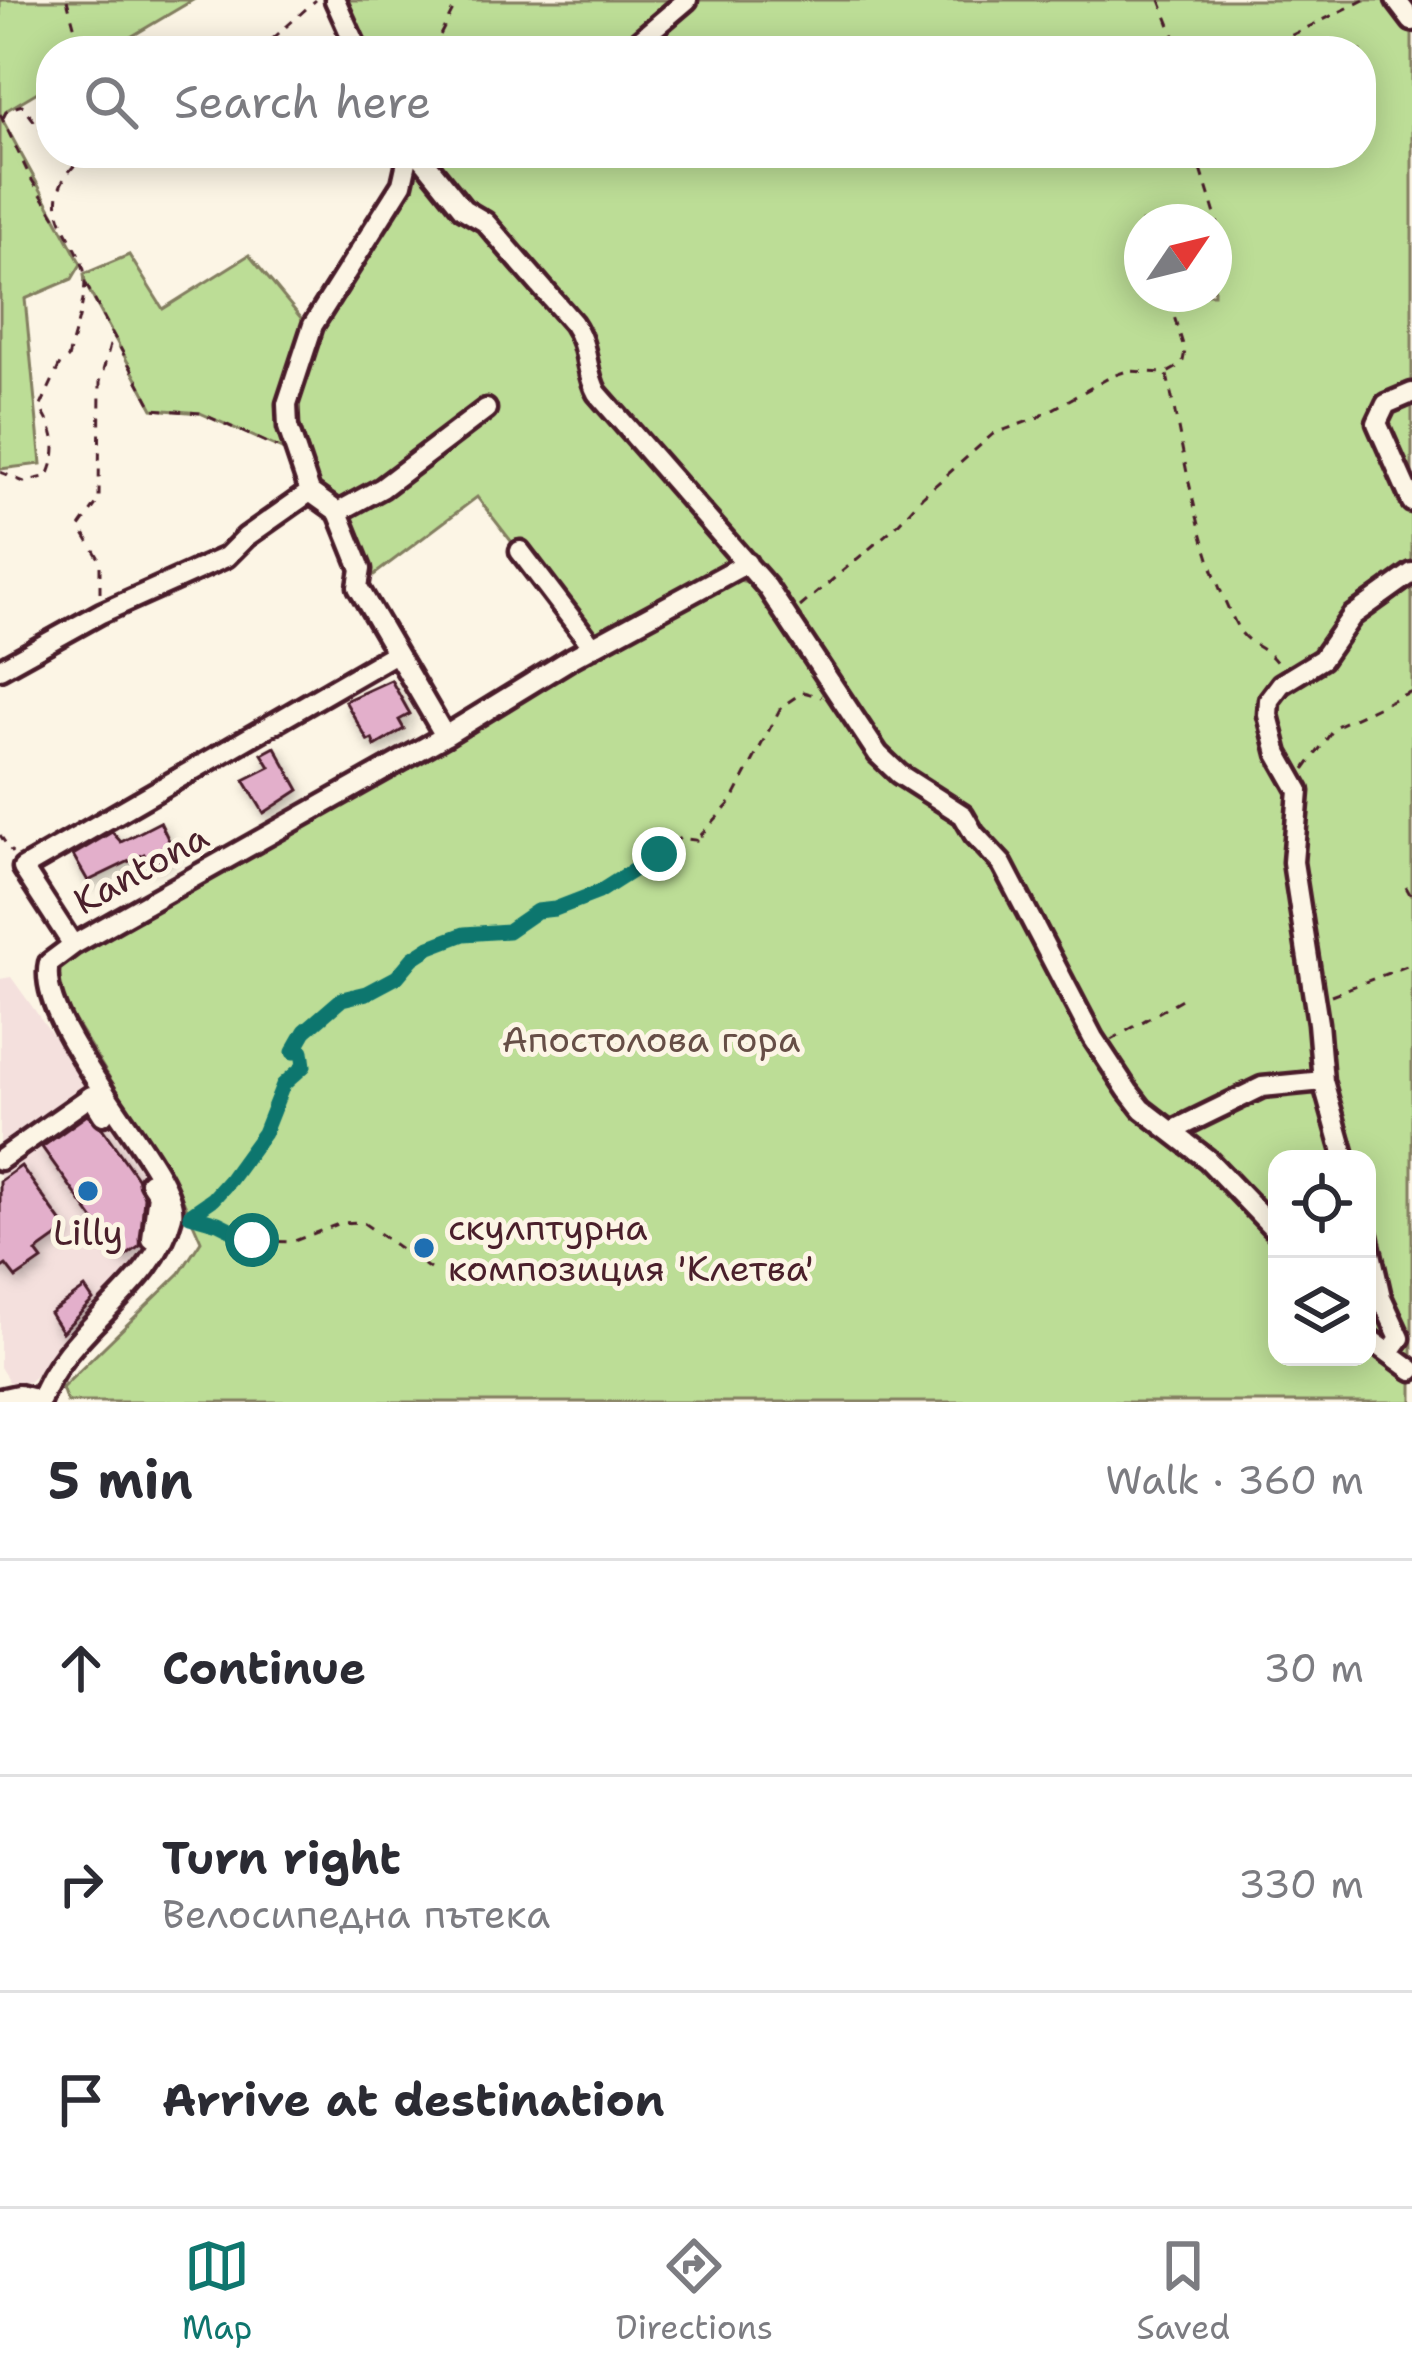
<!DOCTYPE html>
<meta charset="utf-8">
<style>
body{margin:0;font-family:"Shantell Sans",sans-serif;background:#f2f2f3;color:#2b2b33}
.controls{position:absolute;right:36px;bottom:36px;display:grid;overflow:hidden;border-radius:24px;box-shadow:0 6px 30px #0003}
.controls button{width:108px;height:108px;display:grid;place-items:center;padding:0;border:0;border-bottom:3px solid #e1e1e2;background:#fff;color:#2b2b33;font:60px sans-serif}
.compass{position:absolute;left:1124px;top:204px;width:108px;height:108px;border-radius:50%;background:#fff;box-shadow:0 6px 30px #0003;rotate:55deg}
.stop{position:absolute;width:36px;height:36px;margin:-27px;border:9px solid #0f766e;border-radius:50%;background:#fff}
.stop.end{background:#0f766e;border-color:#fff;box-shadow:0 3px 12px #0008}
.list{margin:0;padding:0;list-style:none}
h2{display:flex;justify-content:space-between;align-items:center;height:156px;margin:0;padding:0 48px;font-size:51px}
h2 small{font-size:39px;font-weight:400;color:#7c7c81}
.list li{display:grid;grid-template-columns:78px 1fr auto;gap:36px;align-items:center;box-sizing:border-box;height:216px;padding:0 48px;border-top:3px solid #e1e1e2}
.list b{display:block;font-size:45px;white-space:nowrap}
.list p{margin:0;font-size:39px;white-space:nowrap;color:#7c7c81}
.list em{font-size:39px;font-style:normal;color:#7c7c81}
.icon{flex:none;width:66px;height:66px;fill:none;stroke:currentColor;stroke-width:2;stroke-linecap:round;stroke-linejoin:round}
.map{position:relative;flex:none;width:1412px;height:1402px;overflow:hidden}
.search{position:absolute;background:#fff;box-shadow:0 6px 30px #0003;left:36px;right:36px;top:36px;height:132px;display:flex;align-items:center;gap:30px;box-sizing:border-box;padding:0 42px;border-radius:48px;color:#7c7c81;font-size:45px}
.sheet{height:804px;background:#fff}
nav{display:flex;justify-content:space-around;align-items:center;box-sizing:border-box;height:168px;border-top:3px solid #e1e1e2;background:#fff;font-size:33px;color:#7c7c81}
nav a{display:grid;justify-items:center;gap:6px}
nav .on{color:#0f766e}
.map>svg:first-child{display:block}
</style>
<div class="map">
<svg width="1412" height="1402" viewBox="0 0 1412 1402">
<defs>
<filter id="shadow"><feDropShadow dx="3.5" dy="6" stdDeviation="6" flood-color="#0004"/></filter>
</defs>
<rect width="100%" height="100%" fill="#fcf5e5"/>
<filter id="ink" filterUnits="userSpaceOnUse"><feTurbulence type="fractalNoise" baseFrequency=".00833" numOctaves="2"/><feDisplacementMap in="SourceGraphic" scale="24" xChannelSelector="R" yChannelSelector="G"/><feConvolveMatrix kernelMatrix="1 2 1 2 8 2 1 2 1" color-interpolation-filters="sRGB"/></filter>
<g filter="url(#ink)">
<path fill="#f4e0dd" d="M 11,977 L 157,1181 L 167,1219 L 142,1265 L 46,1367 L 29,1382 L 10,1383 L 0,1367 L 0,979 Z"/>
<path fill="#bcdd96" stroke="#837e60" stroke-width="3" fill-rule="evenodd" d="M 0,0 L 193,0 L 107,51 L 51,51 L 51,84 L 7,110 L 2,119 L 81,264 L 72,279 L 25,299 L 41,464 L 0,469 Z
M 335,0 L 1412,0 L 1412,1402 L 67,1402 L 62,1388 L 180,1273 L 201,1241 L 181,1195 L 59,995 L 52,966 L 69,950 L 730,578 L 765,586 L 746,563 L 593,647 L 477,497 L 358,587 L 338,512 L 310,492 L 302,465 L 284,450 L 200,413 L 153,409 L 85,283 L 84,274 L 129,255 L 163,309 L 249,255 L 311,330 L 373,231 L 409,153 L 1361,153 L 1361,51 L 358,51 ZM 1142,222 L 1214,222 L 1214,294 L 1142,294 ZM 1277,1159 L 1367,1159 L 1367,1357 L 1277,1357 Z"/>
<path fill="#e3afcb" stroke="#4a1f2b" stroke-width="3" filter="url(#shadow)" d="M 391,680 L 410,714 L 399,720 L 404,729 L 375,746 L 372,739 L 368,741 L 345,701 Z
M 275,747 L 299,790 L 264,813 L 244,780 L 270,767 L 262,754 Z
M 160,822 L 174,851 L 169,856 L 149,865 L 144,854 L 88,881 L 73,855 L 112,832 L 121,842 Z
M 87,1115 L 102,1128 L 137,1178 L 144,1197 L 140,1246 L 122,1259 L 42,1147 Z
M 21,1166 L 67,1230 L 36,1252 L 42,1260 L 16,1278 L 6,1265 L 0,1269 L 0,1181 Z
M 85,1288 L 93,1300 L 62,1332 L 50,1313 Z"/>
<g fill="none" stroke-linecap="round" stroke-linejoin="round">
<defs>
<path id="minor" d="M 335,0 L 358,51
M 1396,0 L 1412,21
M 627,51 L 687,0
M 409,153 L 402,184 L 313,325 L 287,404 L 288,427 L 310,492 L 338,512 L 382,488 L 486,409
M 418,153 L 463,209 L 485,222 L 573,323 C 590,348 584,369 597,393 L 767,587 L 878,754 L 899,774 L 963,815 L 974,834 L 1002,864 L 1093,1038 L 1128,1091 L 1142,1109 L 1207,1159 L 1277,1232
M 1412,393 L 1386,404 L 1377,423 L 1412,502
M 338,512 L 361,569 L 358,587 L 445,736
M 520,551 L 593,647
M 0,669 L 101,613 L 226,557 L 246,537 L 310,492
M 73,945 L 23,868 L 396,653
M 1174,1130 L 1262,1087 L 1323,1081
M 1345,1159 L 1323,1081 L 1318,1023 L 1293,862 L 1299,791 L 1278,754 L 1268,715 L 1269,700 L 1281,684 L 1322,659 L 1352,616 L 1412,573
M 0,1160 L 91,1096 L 103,1115
M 150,1182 L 158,1194 L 152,1239
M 1367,1236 L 1381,1297 L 1400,1338 L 1389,1353 L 1412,1370
M 1367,1337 L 1389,1353
M 40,1402 C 65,1327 153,1291 172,1216 C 182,1174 33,1029 49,963 L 73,945 L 445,736 L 572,658 L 747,563"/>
<path id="major" d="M 0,1402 L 18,1398 L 34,1402"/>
</defs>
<use href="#minor" stroke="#4a1f2b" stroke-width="27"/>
<use href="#major" stroke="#4a1f2b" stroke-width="33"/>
<path stroke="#4a1f2b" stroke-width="3" stroke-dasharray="9 9" stroke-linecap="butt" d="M 67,0 L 81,51
M 1160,0 L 1180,51
M 259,51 L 316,0
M 432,51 L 458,0
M 1259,51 L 1364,0
M 0,114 L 30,177 L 59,223
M 3,118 L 7,110 L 22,105 L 51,143
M 1196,153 L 1226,250 L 1225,260 L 1214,268
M 86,284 L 153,409 L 200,413 L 277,447
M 1167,375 C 1186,460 1196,549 1238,628 C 1248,646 1269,648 1278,665
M 0,472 L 24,482 L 48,476 C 60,448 56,433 40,408 L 60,364 L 68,358 C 74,334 84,307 85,282 C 87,237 20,208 88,153
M 100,593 L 100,560 L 80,527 L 99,500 L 100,382 L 113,334
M 800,607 L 895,527 L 922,497 L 993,434 L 1037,418 L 1112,376 L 1127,371 L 1167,373 L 1176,368 L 1183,361 L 1185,351 L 1167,294
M 1305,769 L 1336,726 L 1412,691
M 0,835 L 12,853
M 1406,887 L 1412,898
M 1331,995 L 1412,964
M 1111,1040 L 1185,997
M 187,1215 L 211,1201 L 230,1181 L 266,1129 L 283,1085 L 304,1065 L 301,1051 L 293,1052 L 293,1046 L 342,999 L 367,993 L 397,977 L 413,958 L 430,947 L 464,934 L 508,931 L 537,911 L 576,902 L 583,895 L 599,892 L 627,877 L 680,838 L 702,841 L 701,835 L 732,801 L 781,707 L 803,692 L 821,697
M 192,1216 L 260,1241 L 292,1242 L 341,1223 L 362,1222 L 430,1269"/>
<use href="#minor" stroke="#fcf5e5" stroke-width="18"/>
<use href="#major" stroke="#fcf5e5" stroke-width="24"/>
</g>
</g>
<g fill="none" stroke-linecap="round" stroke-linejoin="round" filter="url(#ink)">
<path stroke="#0f766e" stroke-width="15" d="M 252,1240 L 218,1223 L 190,1215 L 213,1199 L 230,1180 L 264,1133 L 283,1085 L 304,1066 L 302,1051 L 293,1052 L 305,1031 L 342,999 L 367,993 L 397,977 L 413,958 L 430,947 L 464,934 L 508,931 L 537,911 L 555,909 L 599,892 L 659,854"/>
</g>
<g fill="#1f6fb2" stroke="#fcf5e5" stroke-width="4.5">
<circle cx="88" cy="1191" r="12"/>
<circle cx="424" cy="1248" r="12"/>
</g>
<g text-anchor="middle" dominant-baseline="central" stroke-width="10" stroke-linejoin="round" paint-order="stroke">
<g font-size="36" fill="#4a1f2b" stroke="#fcf5e5">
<text transform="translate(141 869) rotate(-29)">Kantona</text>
</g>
<g font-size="36" fill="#664e46" stroke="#fcf5e5">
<text x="651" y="1039">Апостолова гора</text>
</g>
<g font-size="36" fill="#4a1f2b" stroke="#fcf5e5" text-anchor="start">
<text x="448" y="1227">скулптурна<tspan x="448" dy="41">композиция 'Клетва'</tspan></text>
<text x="88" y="1232" text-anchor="middle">Lilly</text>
</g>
</g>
</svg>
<div class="controls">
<button><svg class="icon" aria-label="locate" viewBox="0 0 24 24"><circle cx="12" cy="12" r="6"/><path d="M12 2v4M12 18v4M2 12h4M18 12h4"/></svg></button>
<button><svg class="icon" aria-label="layers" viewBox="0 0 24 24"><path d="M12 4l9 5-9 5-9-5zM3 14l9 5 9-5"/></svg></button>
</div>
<svg class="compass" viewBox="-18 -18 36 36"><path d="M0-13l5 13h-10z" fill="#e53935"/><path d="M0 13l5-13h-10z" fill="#7c7c81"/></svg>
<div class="stop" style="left:252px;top:1240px"></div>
<div class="stop end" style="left:659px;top:854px"></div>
<div class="search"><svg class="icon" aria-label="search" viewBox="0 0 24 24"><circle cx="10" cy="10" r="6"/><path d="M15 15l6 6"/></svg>Search here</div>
</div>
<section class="sheet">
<h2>5 min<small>Walk · 360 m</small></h2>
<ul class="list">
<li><svg class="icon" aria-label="ahead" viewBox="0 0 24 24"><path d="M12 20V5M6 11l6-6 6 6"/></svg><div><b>Continue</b></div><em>30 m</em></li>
<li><svg class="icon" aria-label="right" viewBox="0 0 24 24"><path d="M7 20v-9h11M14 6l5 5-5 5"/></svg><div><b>Turn right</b><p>Велосипедна пътека</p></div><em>330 m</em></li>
<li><svg class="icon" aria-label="arrive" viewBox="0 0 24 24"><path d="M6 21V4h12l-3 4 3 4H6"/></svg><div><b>Arrive at destination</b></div></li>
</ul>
</section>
<nav>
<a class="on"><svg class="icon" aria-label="map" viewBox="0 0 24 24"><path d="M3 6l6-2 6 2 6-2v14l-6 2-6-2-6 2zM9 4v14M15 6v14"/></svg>Map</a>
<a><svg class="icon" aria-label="directions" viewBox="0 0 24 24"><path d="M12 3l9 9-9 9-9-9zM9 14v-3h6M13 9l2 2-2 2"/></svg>Directions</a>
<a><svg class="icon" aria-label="saved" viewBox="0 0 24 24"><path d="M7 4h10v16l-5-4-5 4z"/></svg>Saved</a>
</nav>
